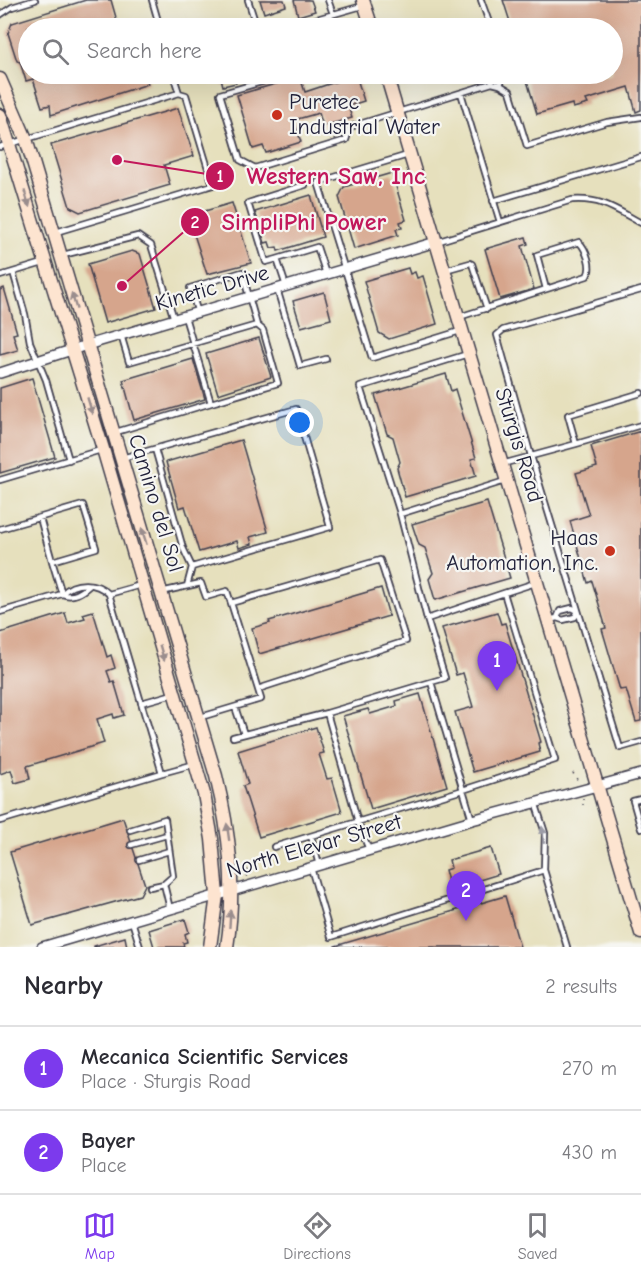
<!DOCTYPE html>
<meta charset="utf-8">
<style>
body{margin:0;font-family:"Comic Neue",sans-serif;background:#f2f2f3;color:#2b2b33}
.you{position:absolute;left:300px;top:423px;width:21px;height:21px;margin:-15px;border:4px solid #fff;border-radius:50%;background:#1a73e8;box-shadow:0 0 0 9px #1a73e833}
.badge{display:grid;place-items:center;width:39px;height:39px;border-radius:50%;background:#7c3aed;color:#fff;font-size:20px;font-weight:700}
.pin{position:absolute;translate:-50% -50px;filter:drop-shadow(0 2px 3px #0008)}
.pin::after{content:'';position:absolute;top:32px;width:21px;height:18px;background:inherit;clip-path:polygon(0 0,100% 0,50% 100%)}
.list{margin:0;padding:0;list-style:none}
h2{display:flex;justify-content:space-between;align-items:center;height:78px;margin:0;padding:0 24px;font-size:26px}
h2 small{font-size:20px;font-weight:400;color:#7c7c81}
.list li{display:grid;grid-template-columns:39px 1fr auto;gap:18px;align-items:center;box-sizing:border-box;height:84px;padding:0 24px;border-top:2px solid #e1e1e2}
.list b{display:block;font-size:22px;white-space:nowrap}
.list p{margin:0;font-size:20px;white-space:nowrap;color:#7c7c81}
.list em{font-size:20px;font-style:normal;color:#7c7c81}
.icon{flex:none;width:33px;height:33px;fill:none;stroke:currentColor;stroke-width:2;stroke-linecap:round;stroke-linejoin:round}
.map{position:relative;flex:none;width:641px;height:947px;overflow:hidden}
.search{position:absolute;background:#fff;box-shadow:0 6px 24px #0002;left:18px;right:18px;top:18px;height:66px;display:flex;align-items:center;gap:15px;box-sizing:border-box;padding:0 21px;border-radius:33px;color:#7c7c81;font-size:22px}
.sheet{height:246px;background:#fff}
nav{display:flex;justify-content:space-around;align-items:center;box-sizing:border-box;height:84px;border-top:2px solid #e1e1e2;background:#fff;font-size:16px;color:#7c7c81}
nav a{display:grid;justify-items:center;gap:3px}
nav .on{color:#7c3aed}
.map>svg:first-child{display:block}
</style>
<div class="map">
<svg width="641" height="947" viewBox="0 0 641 947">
<rect width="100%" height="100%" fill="#f6f6f2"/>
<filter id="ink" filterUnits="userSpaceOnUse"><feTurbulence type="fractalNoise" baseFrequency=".0167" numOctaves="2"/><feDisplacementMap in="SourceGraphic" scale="12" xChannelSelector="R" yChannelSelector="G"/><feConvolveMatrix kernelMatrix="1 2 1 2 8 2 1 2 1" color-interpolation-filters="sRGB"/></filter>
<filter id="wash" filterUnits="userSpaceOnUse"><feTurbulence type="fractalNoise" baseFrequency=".008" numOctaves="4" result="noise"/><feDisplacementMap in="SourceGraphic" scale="24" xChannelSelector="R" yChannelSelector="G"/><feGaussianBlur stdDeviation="1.35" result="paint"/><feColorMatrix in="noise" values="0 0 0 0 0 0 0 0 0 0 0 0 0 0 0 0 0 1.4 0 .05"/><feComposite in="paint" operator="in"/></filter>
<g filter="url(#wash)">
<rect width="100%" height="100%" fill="#e6e0bd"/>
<g id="blocks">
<path fill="#d6a58c" d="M 86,0 L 111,0 L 119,28 L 28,28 L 28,74 L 145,74 L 148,84 L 51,115 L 50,105 L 42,107 L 33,79 L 26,81 L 20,62 L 17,61 L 8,33 L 12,23 Z
M 260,0 L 284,0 L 286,6 L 264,13 Z
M 294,0 L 311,0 L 315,11 L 298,16 Z
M 503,0 L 641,0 L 641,110 L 636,112 L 629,87 L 586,100 L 588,104 L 573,108 L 572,104 L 537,114 L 525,74 L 612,74 L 612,28 L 512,28 Z
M 220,74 L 233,74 L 236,83 L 223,86 Z
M 356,75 L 364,101 L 348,106 L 352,118 L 323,126 L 319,113 L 294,120 L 301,142 L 266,153 L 263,146 L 253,149 L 237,95 L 300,77 L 305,92 Z
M 178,108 L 194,156 L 164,165 L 170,185 L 80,212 L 70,207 L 51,145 Z
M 392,173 L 406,220 L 400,222 L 402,228 L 396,229 L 398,235 L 354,249 L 339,197 L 344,187 Z
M 311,195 L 323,237 L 278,251 L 277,247 L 271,248 L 269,242 L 265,243 L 255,212 Z
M 232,203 L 251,263 L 207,274 L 188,216 Z
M 526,237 L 528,244 L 522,246 L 534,289 L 500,299 L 485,249 Z
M 132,251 L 140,254 L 156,308 L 105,323 L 88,264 Z
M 408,268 L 410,274 L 415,272 L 417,278 L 423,276 L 437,324 L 389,339 L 379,333 L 364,281 Z
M 4,288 L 17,333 L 13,334 L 18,350 L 0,355 L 0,290 Z
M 324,292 L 331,319 L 301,327 L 293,301 Z
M 259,338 L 271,377 L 218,394 L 206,354 Z
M 193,359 L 205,399 L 134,420 L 123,380 Z
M 446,374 L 451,391 L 455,389 L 476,458 L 471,459 L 476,476 L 405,497 L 397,468 L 400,462 L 393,437 L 387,434 L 375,395 Z
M 32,378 L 55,457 L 0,473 L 0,388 Z
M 641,431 L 641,721 L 636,722 L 626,689 L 620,690 L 602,629 L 606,628 L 592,581 L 588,583 L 570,521 L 589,515 L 576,473 L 597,467 L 591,446 Z
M 241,440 L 268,532 L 250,537 L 252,544 L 239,548 L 237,541 L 199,552 L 185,506 L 179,508 L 166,462 Z
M 487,502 L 510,578 L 435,600 L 429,579 L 433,573 L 425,548 L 419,545 L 412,524 Z
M 381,588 L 389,616 L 259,654 L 252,628 L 270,623 L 269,621 Z
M 93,611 L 107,657 L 111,655 L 115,668 L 107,671 L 111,682 L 114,681 L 124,715 L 114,718 L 113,714 L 97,719 L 104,743 L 27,766 L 30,779 L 15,783 L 11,770 L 0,774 L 0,633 L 65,613 L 68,623 L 85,618 L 83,614 Z
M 497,612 L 501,624 L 505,623 L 541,742 L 538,743 L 540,752 L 473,772 L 455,712 L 473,707 L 463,673 L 456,675 L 442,628 Z
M 420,694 L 447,786 L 371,809 L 343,716 L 368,709 L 370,714 L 397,706 L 396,701 Z
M 316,727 L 324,753 L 319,754 L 327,779 L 332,778 L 342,812 L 259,837 L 243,786 L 248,784 L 238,751 Z
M 123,818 L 145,885 L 140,895 L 32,925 L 10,852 Z
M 491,848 L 499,874 L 450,889 L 445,870 L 451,868 L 449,860 Z
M 505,896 L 520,947 L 335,947 L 335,946 Z
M 185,919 L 189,932 L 185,934 L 187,942 L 183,943 L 184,947 L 154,947 L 149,930 Z
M 125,937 L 127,947 L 94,947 L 94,946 Z"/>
</g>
</g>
<g filter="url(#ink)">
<use href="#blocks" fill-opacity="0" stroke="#3f3e4e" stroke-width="1.5"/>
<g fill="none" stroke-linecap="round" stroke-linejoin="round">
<defs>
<path id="lane" d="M 152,0 L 160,28
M 248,0 L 257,28
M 328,0 L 333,14
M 481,0 L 491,28
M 0,15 L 12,7 L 35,0
M 285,28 L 362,6
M 289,74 L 220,94 L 240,160 L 255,168 L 346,140 L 350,127 L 492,83 L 500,85 L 510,91 L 527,146 L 607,122 L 641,117
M 500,85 L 504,74
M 461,93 L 500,222
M 0,147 L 179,93 L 173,74
M 408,155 L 318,182 L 372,358 L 460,331
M 493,201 L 641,157
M 56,232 L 213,185 L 186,95 L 179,93
M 436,242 L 572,200 C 602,198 615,209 641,223
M 63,255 L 138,236 L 151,245 L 174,319
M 277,259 L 317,247 L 326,274
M 445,270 L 470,263 L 472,264 L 487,309
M 13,272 L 25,314 L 30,342 L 46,380 L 69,460
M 0,276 L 43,263
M 286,286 L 277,259 L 266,262 L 248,203 L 305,185
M 277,289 L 300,366 L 326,359
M 641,290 L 503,330 L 497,335 L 531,456 L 620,748 L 641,742
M 459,317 L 587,276 C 593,267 586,249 579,242 L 537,255 L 546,289
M 121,335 L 129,362 L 257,325 L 242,272 L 190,288 L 198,313
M 468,354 L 360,387 L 399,510 L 427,619 L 504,593 L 555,760 L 463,790 L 472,820
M 211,403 L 278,383 L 263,330 L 257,325
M 116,432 L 211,403 L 185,317
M 576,444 L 641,425
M 155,449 L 183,548 L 192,567
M 122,458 L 296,409 L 330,527 L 192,567 L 187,586
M 502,464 L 576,444 L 568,415 L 641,393
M 0,480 L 101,450
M 400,514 L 505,481
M 40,518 L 52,561
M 0,529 L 83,505 L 96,548 L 52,561 L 62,594
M 141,585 L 109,594 L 162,773 L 195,764
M 161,592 L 201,583 L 206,597 L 227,591 L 231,603 L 261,699 L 201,717
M 504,593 L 535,583
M 62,594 C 73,598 81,593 90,585
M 231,603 L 380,560 L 406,641 L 258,689
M 0,612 L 62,594 C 74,581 96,581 109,594
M 549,620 L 557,618 L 563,620 L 575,617 L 578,611 L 572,608 L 560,611 L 557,618
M 141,703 L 173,694
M 235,707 L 244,734
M 327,713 L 358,822 L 369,850
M 233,737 L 327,713 L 431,682
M 641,799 L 633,801 L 641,829
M 535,802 L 545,833 L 544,870 L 567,947
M 0,821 L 162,773
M 130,830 L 165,819 L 173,876 L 164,884 L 170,909
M 311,836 L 319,865
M 131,845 L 167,835
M 274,847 L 463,790 L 431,682 L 445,678 L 427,619
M 139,860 L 169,851
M 311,868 L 331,937 L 544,870
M 150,887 L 164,884
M 132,921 L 140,947"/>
<path id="street" d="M 0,373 L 87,345 L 436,242
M 42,947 L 472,820 L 641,774"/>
<path id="secondary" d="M 363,0 L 372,28
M 386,74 L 641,933
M 0,79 L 26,139 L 216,776 C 230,833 236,888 227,947
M 0,115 L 103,449 L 204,794 L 212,839 L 217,895 L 210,947"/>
</defs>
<use href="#lane" stroke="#3f3e4e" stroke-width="8"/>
<use href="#street" stroke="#3f3e4e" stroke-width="12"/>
<use href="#secondary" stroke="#3f3e4e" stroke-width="15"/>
<path stroke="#3f3e4e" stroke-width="1.5" stroke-dasharray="1.5 4.5" stroke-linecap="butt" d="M 573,773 L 578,781
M 583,798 L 583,805
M 247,877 L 248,869"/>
<use href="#lane" stroke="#fff" stroke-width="4.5"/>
<use href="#street" stroke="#fff" stroke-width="9"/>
<use href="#secondary" stroke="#fde4d0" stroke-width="12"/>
</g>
<defs><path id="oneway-solid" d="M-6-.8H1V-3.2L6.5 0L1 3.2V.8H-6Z" transform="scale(1.5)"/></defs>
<g fill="#9a8d8d">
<use href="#oneway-solid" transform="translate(27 199) rotate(73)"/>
<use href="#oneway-solid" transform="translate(74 301) rotate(-107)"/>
<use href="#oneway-solid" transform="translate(90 406) rotate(73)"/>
<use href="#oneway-solid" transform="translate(144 536) rotate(-107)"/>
<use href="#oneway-solid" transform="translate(162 653) rotate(74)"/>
<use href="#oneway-solid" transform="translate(228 832) rotate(-98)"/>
<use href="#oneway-solid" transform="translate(230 919) rotate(-86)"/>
</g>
<use fill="#9c9ca7" href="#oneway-solid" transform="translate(543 835) rotate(-96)"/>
</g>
<g fill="#c8321e" stroke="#f6f6f2" stroke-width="2">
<circle cx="277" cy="115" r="6"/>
<circle cx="610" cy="551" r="6"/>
</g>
<g text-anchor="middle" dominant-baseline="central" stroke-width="4.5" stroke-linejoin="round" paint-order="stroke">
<g font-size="22" fill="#22223b" stroke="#f6f6f2" text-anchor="start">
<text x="289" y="102">Puretec<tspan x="289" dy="25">Industrial Water</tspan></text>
<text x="598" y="538" text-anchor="end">Haas<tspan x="598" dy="25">Automation, Inc.</tspan></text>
</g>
<g font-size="22" fill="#22223b" stroke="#f6f6f2">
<text transform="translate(212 288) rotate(-16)">Kinetic Drive</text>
<text transform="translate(519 445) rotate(73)">Sturgis Road</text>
<text transform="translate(156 503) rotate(73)">Camino del Sol</text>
<text transform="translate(314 846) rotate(-16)">North Elevar Street</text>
</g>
</g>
<path fill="none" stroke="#c2185b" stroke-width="2" d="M117 160L220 176M122 286L195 222"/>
<g fill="#c2185b" stroke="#f6f6f2" stroke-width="2">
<circle cx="117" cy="160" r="6"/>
<circle cx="122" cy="286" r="6"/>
<circle cx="220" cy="176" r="15"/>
<circle cx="195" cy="222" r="15"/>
</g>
<g font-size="18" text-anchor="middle" font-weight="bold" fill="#fff">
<text x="220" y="182">1</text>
<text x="195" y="228">2</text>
</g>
<g font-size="24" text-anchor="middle" font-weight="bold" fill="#c2185b" stroke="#f6f6f2" stroke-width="4.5" stroke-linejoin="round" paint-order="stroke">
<text x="336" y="184">Western Saw, Inc</text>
<text x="304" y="230">SimpliPhi Power</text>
</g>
</svg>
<div class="you"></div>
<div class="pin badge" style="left:497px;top:691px">1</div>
<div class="pin badge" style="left:466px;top:921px">2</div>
<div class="search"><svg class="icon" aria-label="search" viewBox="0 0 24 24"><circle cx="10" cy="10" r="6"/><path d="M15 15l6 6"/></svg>Search here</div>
</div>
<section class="sheet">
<h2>Nearby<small>2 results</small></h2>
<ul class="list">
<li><span class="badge">1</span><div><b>Mecanica Scientific Services</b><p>Place · Sturgis Road</p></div><em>270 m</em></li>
<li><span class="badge">2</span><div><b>Bayer</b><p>Place</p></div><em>430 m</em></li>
</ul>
</section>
<nav>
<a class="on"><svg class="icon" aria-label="map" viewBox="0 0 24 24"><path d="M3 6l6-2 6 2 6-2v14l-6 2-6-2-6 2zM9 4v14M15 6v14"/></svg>Map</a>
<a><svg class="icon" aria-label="directions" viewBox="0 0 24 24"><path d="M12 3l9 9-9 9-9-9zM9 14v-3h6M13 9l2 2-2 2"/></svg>Directions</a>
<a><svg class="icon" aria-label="saved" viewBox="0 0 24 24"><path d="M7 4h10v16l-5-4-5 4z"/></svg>Saved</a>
</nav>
